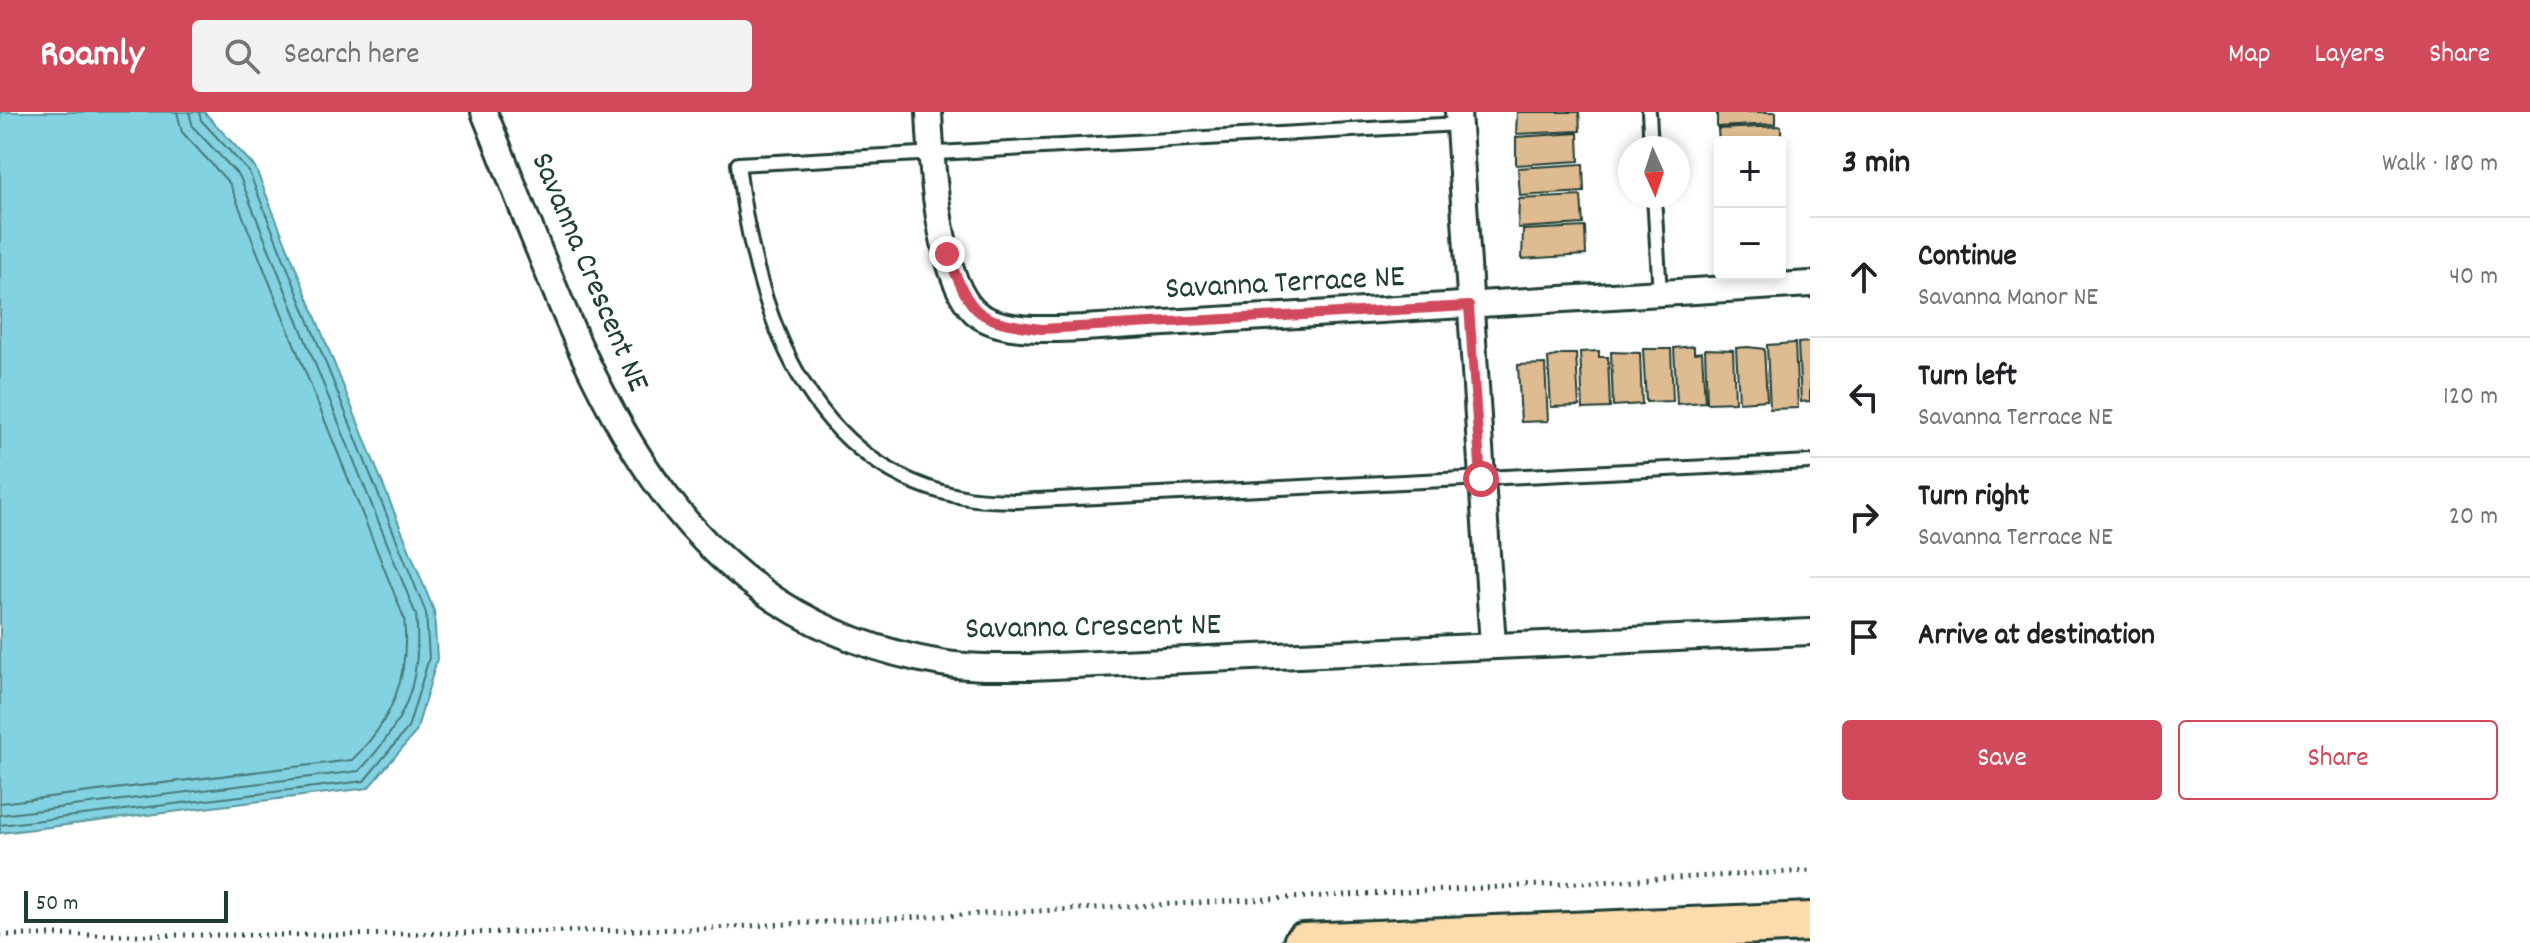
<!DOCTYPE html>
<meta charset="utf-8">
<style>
body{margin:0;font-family:Dekko,sans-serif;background:#f2f2f2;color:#202124}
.controls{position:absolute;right:24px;top:24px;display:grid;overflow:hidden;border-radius:8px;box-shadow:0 4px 12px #0003}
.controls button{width:72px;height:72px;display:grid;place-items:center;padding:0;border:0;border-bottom:2px solid #e0e0e0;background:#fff;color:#202124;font:40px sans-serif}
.compass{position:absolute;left:1618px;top:24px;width:72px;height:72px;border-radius:50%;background:#fff;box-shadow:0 4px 12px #0003;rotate:177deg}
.scale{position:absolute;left:24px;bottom:20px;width:204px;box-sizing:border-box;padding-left:8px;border:4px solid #1f3d34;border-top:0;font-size:22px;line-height:28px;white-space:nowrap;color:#1f3d34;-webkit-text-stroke:6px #fff;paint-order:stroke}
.stop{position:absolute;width:24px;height:24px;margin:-18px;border:6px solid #d1495b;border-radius:50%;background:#fff}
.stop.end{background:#d1495b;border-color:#fff;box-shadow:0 2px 8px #0008}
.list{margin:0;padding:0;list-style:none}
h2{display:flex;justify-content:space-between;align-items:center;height:104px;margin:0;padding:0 32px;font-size:34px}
h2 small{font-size:26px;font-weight:400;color:#757577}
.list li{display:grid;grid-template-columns:52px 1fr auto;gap:24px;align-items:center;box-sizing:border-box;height:120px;padding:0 32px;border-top:2px solid #e0e0e0}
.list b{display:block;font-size:30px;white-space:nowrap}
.list p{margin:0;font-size:26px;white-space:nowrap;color:#757577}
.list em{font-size:26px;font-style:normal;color:#757577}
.actions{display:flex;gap:16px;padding:24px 32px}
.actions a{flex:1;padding:18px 0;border:2px solid #d1495b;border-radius:8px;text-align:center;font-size:28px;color:#d1495b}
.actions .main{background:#d1495b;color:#fff}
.icon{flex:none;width:44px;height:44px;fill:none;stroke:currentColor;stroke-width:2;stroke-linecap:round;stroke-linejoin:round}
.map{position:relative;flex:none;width:1810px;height:831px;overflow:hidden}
header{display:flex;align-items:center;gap:48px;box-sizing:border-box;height:112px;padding:0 40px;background:#d1495b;color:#fff}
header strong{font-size:38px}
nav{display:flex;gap:44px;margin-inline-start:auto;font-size:28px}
.search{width:560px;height:72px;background:#f2f2f2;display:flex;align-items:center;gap:20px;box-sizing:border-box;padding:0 28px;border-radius:8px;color:#757577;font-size:30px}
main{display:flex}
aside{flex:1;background:#fff}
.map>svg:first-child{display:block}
</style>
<header>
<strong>Roamly</strong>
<div class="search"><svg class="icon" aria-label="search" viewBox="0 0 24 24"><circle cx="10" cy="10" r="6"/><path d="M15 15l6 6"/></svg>Search here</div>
<nav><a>Map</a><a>Layers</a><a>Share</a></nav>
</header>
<main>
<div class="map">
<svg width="1810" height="831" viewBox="0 0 1810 831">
<rect width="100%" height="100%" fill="#fff"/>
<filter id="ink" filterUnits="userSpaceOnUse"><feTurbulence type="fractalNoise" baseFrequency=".0125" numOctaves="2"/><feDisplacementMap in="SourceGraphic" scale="16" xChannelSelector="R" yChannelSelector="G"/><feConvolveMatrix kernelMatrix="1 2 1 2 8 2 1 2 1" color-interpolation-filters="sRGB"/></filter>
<g filter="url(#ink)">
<path fill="#83d2e1" stroke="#5b969c" stroke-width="2" d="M 0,0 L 204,0 L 255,55 L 434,499 L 437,547 L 416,620 L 368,676 L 0,721 Z"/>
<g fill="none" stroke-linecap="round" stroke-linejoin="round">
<path stroke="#477979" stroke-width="2" d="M 0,691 L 352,648 C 393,608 410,563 404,506 L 230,72 L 182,20 L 177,0
M 0,703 L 359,659 C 405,611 423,570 416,503 L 240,65 L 193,15 L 189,0
M 0,713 L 364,669 L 408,616 L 429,546 L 426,501 L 249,60 L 201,8 L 199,0"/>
</g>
<path fill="#debb90" stroke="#1f3d34" stroke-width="2" d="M 1517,0 L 1579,0 L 1580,19 L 1516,22 Z
M 1717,0 L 1776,0 L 1776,12 L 1717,15 Z
M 1781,14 L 1781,32 L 1720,30 L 1720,46 L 1718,17 Z
M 1578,21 L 1579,49 L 1516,53 L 1516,25 Z
M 1583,52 L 1584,80 L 1520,84 L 1518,56 Z
M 1581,84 L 1583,112 L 1518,116 L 1519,87 Z
M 1585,115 L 1586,143 L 1522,147 L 1523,118 Z
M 1810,230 L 1810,289 L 1801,290 L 1798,231 Z
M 1795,231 L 1798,296 L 1770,297 L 1767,233 Z
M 1694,234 L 1694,241 L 1702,240 L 1705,290 L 1677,292 L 1674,236 Z
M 1748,235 L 1764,237 L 1767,288 L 1739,290 L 1736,236 Z
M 1643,237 L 1671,237 L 1673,289 L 1646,290 Z
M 1705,237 L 1733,238 L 1735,290 L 1707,291 Z
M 1599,239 L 1599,245 L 1608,245 L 1610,296 L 1583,297 L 1580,240 Z
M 1611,240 L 1640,241 L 1642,292 L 1613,294 Z
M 1563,242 L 1576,242 L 1579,294 L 1551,295 L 1548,246 Z
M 1545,252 L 1548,309 L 1521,310 L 1518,253 Z"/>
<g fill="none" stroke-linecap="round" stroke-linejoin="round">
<defs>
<path id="lane" d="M 1649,0 L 1651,36
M 1459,12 L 738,52 C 755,195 804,357 968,386 C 984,389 1001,388 1016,389 L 1810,350
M 1654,84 L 1660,182"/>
<path id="street" d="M 484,0 C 582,237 647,500 941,551 C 970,556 1001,555 1031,555 L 1810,520
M 929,0 C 931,47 938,176 980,204 C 1007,221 1052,217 1083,216 L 1810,172
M 1458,0 L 1493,533"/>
<path id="primary" d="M 1303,831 L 1810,810"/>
</defs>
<use href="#lane" stroke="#1f3d34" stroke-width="18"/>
<use href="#street" stroke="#1f3d34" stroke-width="30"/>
<use href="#primary" stroke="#1f3d34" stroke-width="44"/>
<path stroke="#1f3d34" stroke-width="5" stroke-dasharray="2 6" stroke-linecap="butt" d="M 0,823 L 344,823 L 691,817 L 1810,759"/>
<use href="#lane" stroke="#fff" stroke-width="12"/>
<use href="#street" stroke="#fff" stroke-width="24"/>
<use href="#primary" stroke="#fcdcac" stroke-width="38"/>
</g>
</g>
<g fill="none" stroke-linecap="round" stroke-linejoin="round" filter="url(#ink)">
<path stroke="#d1495b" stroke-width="10" d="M 947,142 C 973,204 973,208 1041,217 L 1469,194 L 1481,367"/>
</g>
<g text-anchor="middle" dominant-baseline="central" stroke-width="6" stroke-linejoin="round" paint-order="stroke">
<g font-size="32" fill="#1f3d34" stroke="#fff">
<text transform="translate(588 161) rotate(67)">Savanna Crescent NE</text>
<text transform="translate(1285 173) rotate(-3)">Savanna Terrace NE</text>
<text transform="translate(1093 517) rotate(-1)">Savanna Crescent NE</text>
</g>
</g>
</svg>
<div class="controls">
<button>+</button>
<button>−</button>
</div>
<svg class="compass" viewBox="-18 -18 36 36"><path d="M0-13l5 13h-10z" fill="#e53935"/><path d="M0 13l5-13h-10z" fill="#757577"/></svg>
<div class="scale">50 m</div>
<div class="stop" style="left:1481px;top:367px"></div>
<div class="stop end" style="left:947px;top:142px"></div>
</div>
<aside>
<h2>3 min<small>Walk · 180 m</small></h2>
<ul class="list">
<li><svg class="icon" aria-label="ahead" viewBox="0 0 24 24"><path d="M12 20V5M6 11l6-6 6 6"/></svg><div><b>Continue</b><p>Savanna Manor NE</p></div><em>40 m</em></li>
<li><svg class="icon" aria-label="left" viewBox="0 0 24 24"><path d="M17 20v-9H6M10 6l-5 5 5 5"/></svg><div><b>Turn left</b><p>Savanna Terrace NE</p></div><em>120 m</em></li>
<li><svg class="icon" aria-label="right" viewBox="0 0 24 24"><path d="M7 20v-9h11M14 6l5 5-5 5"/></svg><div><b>Turn right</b><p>Savanna Terrace NE</p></div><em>20 m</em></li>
<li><svg class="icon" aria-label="arrive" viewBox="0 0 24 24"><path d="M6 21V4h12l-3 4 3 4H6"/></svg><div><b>Arrive at destination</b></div></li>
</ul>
<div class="actions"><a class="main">Save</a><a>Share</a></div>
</aside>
</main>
